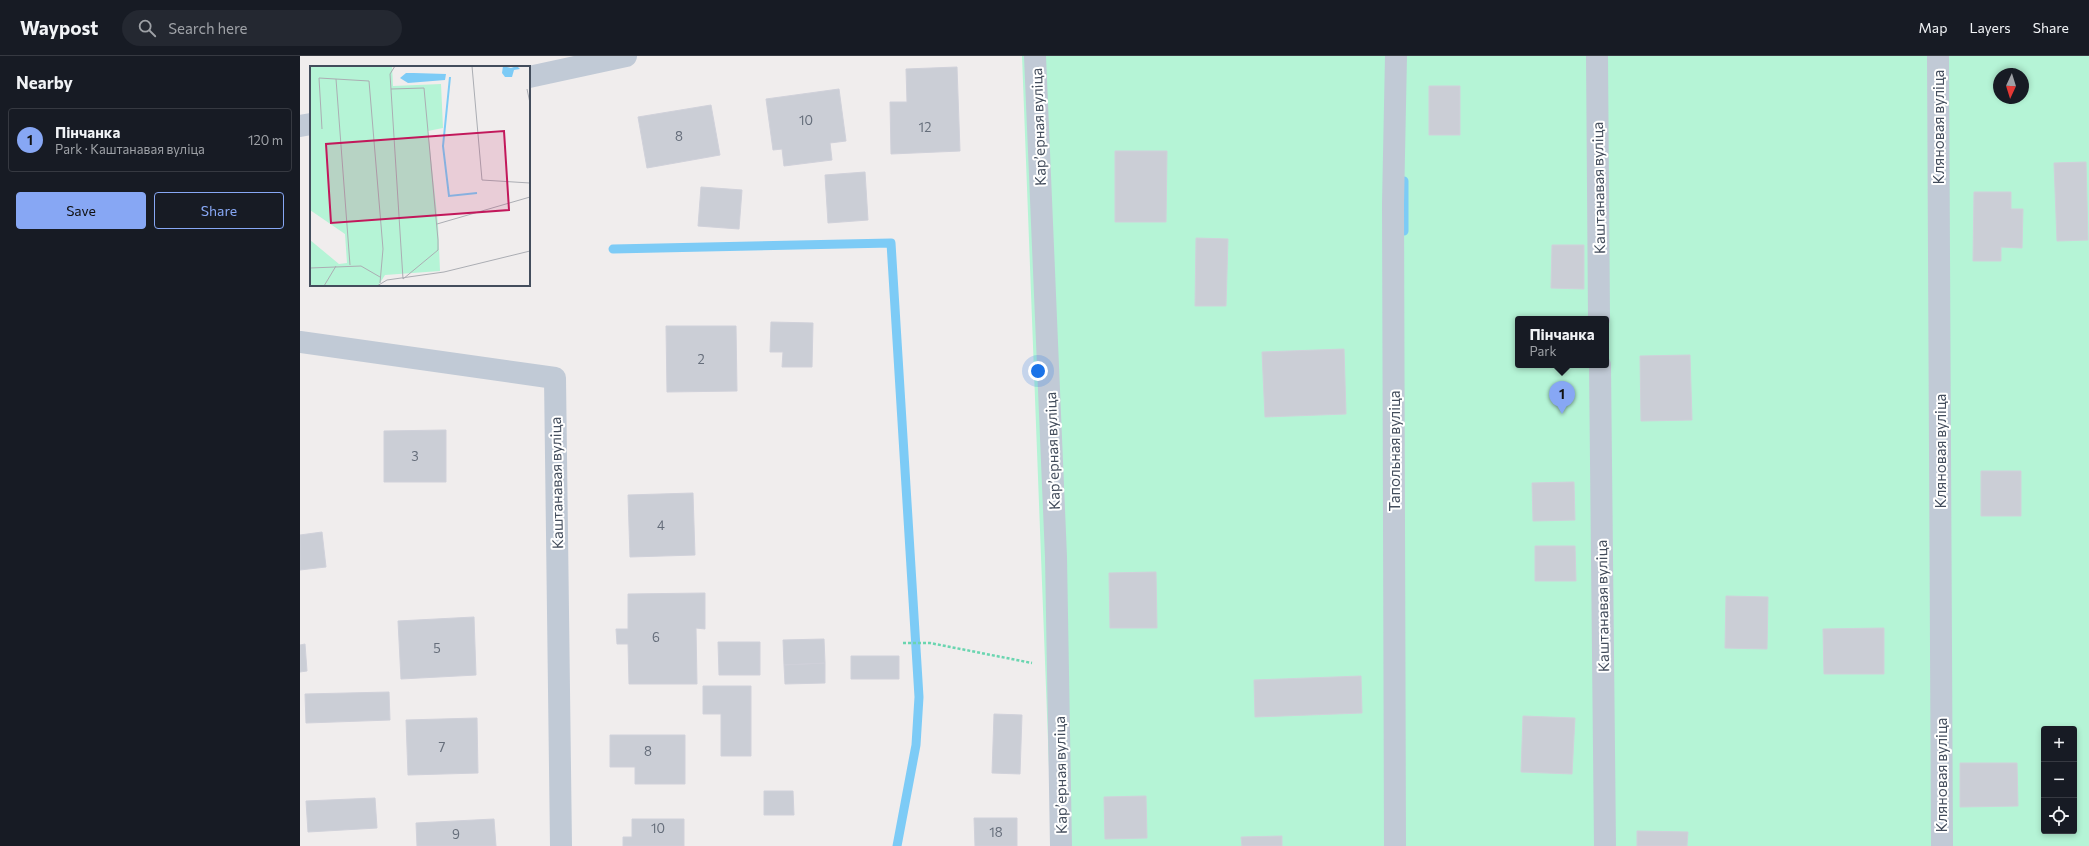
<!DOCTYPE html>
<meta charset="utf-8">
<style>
body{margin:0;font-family:Commissioner,sans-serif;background:#242831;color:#f1f3f6}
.controls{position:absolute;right:12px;bottom:12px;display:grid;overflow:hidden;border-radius:4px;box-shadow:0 2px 6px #0003}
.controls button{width:36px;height:36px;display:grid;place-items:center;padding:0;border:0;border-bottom:1px solid #363941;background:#171b24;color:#f1f3f6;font:20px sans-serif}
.compass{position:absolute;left:1693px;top:12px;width:36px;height:36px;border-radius:50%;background:#171b24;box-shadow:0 2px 6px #0003;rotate:184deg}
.you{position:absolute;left:738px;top:315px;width:14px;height:14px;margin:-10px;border:3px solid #fff;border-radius:50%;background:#1a73e8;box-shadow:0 0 0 6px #1a73e833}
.badge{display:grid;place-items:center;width:26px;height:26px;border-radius:50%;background:#87a7f4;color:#111;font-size:13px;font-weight:700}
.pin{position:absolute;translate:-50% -33px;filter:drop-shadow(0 1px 2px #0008)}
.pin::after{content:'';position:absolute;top:21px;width:14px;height:12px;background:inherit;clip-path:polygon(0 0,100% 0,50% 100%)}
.popup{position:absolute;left:1215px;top:260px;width:94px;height:52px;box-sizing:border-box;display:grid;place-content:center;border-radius:4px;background:#171b24;filter:drop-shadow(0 1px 3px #0005);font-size:13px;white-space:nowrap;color:#9ea1a6}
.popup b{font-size:15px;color:#f1f3f6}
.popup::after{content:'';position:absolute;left:50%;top:100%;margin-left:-8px;border:8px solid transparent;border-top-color:#171b24}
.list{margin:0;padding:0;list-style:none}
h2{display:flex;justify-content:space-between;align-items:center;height:52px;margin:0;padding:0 16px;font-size:17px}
h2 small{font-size:13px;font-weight:400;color:#9ea1a6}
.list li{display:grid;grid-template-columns:26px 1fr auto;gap:12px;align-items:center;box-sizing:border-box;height:64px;margin:0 8px 8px;padding:0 8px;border:1px solid #363941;border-radius:4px}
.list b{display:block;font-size:15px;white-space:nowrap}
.list p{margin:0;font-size:13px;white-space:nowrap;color:#9ea1a6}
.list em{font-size:13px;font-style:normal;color:#9ea1a6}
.actions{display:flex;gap:8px;padding:12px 16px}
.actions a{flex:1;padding:9px 0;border:1px solid #87a7f4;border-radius:4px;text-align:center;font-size:14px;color:#87a7f4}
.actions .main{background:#87a7f4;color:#111}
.icon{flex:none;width:22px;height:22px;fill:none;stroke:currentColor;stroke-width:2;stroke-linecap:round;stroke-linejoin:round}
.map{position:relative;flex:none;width:1789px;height:790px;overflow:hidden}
header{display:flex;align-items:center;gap:24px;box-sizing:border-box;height:56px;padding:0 20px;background:#171b24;border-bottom:1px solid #363941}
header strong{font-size:19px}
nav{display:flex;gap:22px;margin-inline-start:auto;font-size:14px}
.search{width:280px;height:36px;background:#242831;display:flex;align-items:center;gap:10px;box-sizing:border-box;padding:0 14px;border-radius:22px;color:#9ea1a6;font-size:15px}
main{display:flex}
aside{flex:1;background:#171b24}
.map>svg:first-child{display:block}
</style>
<header>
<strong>Waypost</strong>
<div class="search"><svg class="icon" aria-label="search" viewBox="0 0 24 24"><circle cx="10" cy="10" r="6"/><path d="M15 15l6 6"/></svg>Search here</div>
<nav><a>Map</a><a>Layers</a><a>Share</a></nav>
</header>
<main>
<aside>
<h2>Nearby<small></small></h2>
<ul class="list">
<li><span class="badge">1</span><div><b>Пінчанка</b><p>Park · Каштанавая вуліца</p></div><em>120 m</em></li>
</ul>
<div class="actions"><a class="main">Save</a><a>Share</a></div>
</aside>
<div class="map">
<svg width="1789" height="790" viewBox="0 0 1789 790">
<rect width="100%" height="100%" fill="#f0eded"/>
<path fill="#b5f4d6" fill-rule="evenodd" d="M 722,0 L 1789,0 L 1789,790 L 752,790 ZM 1699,18 L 1723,18 L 1723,42 L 1699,42 ZM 1218,263 L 1306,263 L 1306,309 L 1218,309 ZM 1744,673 L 1774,673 L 1774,775 L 1744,775 Z"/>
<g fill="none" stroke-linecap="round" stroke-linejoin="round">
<path stroke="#7dcbf6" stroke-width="9" d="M 1104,175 L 1104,125
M 313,193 L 591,187 L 619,641 L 616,689 L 597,790"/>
</g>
<path fill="#cbced6" stroke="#d0d1da" d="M 657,11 L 660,95 L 591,98 L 590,46 L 607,46 L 606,13 Z
M 1129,30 L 1160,30 L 1160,79 L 1129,79 Z
M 539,33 L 546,85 L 530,87 L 532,104 L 484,110 L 482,93 L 473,94 L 466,43 Z
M 411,49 L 420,99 L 347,112 L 338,61 Z
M 815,95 L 867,95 L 866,166 L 815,166 Z
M 1786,106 L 1788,184 L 1757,185 L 1754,107 Z
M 565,116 L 568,164 L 528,167 L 525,119 Z
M 401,131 L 442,134 L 439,173 L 398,170 Z
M 1674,136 L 1711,136 L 1711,153 L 1723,153 L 1722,192 L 1701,191 L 1701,205 L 1673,205 Z
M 896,182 L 928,183 L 926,250 L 895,250 Z
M 1252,189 L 1284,189 L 1284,233 L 1251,232 Z
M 471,266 L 513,267 L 512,311 L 482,311 L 483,296 L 470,296 Z
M 366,270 L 436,270 L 437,335 L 367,336 Z
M 1044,293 L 1046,358 L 965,361 L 962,296 Z
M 1390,299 L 1392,364 L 1341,365 L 1340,300 Z
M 146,374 L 146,426 L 84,426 L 84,375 Z
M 1681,415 L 1721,415 L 1721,460 L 1681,460 Z
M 1274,426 L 1275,464 L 1233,465 L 1232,427 Z
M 393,437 L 395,499 L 330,501 L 328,439 Z
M 22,476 L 26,511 L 0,514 L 0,479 Z
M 1235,490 L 1275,490 L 1276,525 L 1235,525 Z
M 856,516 L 857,572 L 810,572 L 809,517 Z
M 405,537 L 405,573 L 396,572 L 397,628 L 329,628 L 328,588 L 317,588 L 316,573 L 328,573 L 328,538 Z
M 1426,540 L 1468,541 L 1467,593 L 1425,592 Z
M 174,561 L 176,619 L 101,623 L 98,565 Z
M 1584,572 L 1584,618 L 1524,618 L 1523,573 Z
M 524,583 L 525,607 L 484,609 L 483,584 Z
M 418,586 L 460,586 L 460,619 L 419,619 Z
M 5,588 L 7,615 L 0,616 L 0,589 Z
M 551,600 L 599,600 L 599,623 L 551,623 Z
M 525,607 L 525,627 L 485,628 L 484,609 Z
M 1061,620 L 1062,657 L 955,661 L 954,624 Z
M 403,630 L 451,630 L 451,700 L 421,700 L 421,658 L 403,658 Z
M 89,636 L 90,664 L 6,667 L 5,638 Z
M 694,658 L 722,659 L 720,718 L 692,717 Z
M 1223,660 L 1275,662 L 1272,718 L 1221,716 Z
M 177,662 L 178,717 L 108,719 L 106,664 Z
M 310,679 L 385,679 L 385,728 L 335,728 L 335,711 L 310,711 Z
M 1660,707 L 1717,707 L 1718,750 L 1660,751 Z
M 464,735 L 493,735 L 494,759 L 464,759 Z
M 846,740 L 847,782 L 805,783 L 804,741 Z
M 75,742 L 77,772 L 8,776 L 6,745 Z
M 674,762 L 717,762 L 717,790 L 675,790 Z
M 194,763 L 196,790 L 117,790 L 116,767 Z
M 332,763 L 384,763 L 384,790 L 323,790 L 323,781 L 332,781 Z
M 1337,775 L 1388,776 L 1387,790 L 1337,790 Z
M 982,780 L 982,790 L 942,790 L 941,781 Z"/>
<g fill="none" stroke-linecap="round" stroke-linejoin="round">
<path stroke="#6ad5b0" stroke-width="2.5" stroke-dasharray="3 2" stroke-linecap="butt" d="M 603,587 L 630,587 L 732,607"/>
<path stroke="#c1cad6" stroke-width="22" d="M 735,0 L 756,501 L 761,790
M 1297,0 L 1299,263
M 1638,0 L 1642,790
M 229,21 L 326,0
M 0,70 L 11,68
M 0,286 L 255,322 L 261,790
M 1300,309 L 1305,790
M 1095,790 L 1093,148 L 1096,0"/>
</g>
<g text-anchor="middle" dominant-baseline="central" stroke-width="4" stroke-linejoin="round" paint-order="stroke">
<g font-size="13" fill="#656d7a">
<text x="506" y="64">10</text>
<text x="625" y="71">12</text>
<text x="379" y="80">8</text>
<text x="401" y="303">2</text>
<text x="115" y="400">3</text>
<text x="361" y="469">4</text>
<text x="356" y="581">6</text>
<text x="137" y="592">5</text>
<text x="142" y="691">7</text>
<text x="348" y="695">8</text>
<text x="358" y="772">10</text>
<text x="696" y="776">18</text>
<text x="156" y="778">9</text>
</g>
<g font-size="15" fill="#434d5c" stroke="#fff">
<text transform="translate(738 71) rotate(-92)">Карʼерная вуліца</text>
<text transform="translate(1638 71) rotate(-90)">Кляновая вуліца</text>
<text transform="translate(1298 132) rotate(-91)">Каштанавая вуліца</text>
<text transform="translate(752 395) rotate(-92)">Карʼерная вуліца</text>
<text transform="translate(1094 395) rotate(-90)">Тапольная вуліца</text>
<text transform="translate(1640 395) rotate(-90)">Кляновая вуліца</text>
<text transform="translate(256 427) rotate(-91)">Каштанавая вуліца</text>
<text transform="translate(1302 550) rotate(-91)">Каштанавая вуліца</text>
<text transform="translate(760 719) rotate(-91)">Карʼерная вуліца</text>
<text transform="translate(1641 719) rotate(-90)">Кляновая вуліца</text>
</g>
</g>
<g transform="translate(10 10)">
<rect width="220" height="220" fill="#f0eded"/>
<path d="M 0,0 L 82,0 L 83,20 L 131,18 L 133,62 L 118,65 L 128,158 L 130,205 L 75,209 L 68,220 L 0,220 L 0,174 L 29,198 L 37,197 L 35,168 L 0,144 Z" fill="#b5f4d6"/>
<path d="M 193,0 L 201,2 L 207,0 L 210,3 L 204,4 L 202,11 L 195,11 L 192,7 ZM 96,7 L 104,7 L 136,8 L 135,14 L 98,17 L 90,12 Z" fill="#7dcbf6"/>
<path fill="none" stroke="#7dcbf6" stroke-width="2" d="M 140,11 L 133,80 L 139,130 L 167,127"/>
<path fill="none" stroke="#abadb3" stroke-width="1" d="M 85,0 L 80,8 L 93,213M 162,0 L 172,114 L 220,117M 26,13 L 40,199M 81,23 L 114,22 L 128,174 L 128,184 L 93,213M 217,23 L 220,37M 12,63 L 9,12 L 59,15 L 73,183 L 70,217M 127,158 L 220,131M 0,202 L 51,200 L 70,211M 14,220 L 26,200M 67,220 L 77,214 L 134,206 L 220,185"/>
<path fill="#c2185b" fill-opacity="0.15" stroke="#c2185b" stroke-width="2" d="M 194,65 L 199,144 L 21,157 L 16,78 Z"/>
<rect width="220" height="220" fill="none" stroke="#434d5c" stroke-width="2"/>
</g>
</svg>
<div class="controls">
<button>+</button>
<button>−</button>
<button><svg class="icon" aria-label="locate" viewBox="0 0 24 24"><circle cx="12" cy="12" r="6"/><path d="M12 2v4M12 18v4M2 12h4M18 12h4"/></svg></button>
</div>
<svg class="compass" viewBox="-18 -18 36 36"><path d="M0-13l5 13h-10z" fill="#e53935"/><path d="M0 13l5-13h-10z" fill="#9ea1a6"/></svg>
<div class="you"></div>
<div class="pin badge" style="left:1262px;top:358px">1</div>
<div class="popup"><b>Пінчанка</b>Park</div>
</div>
</main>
